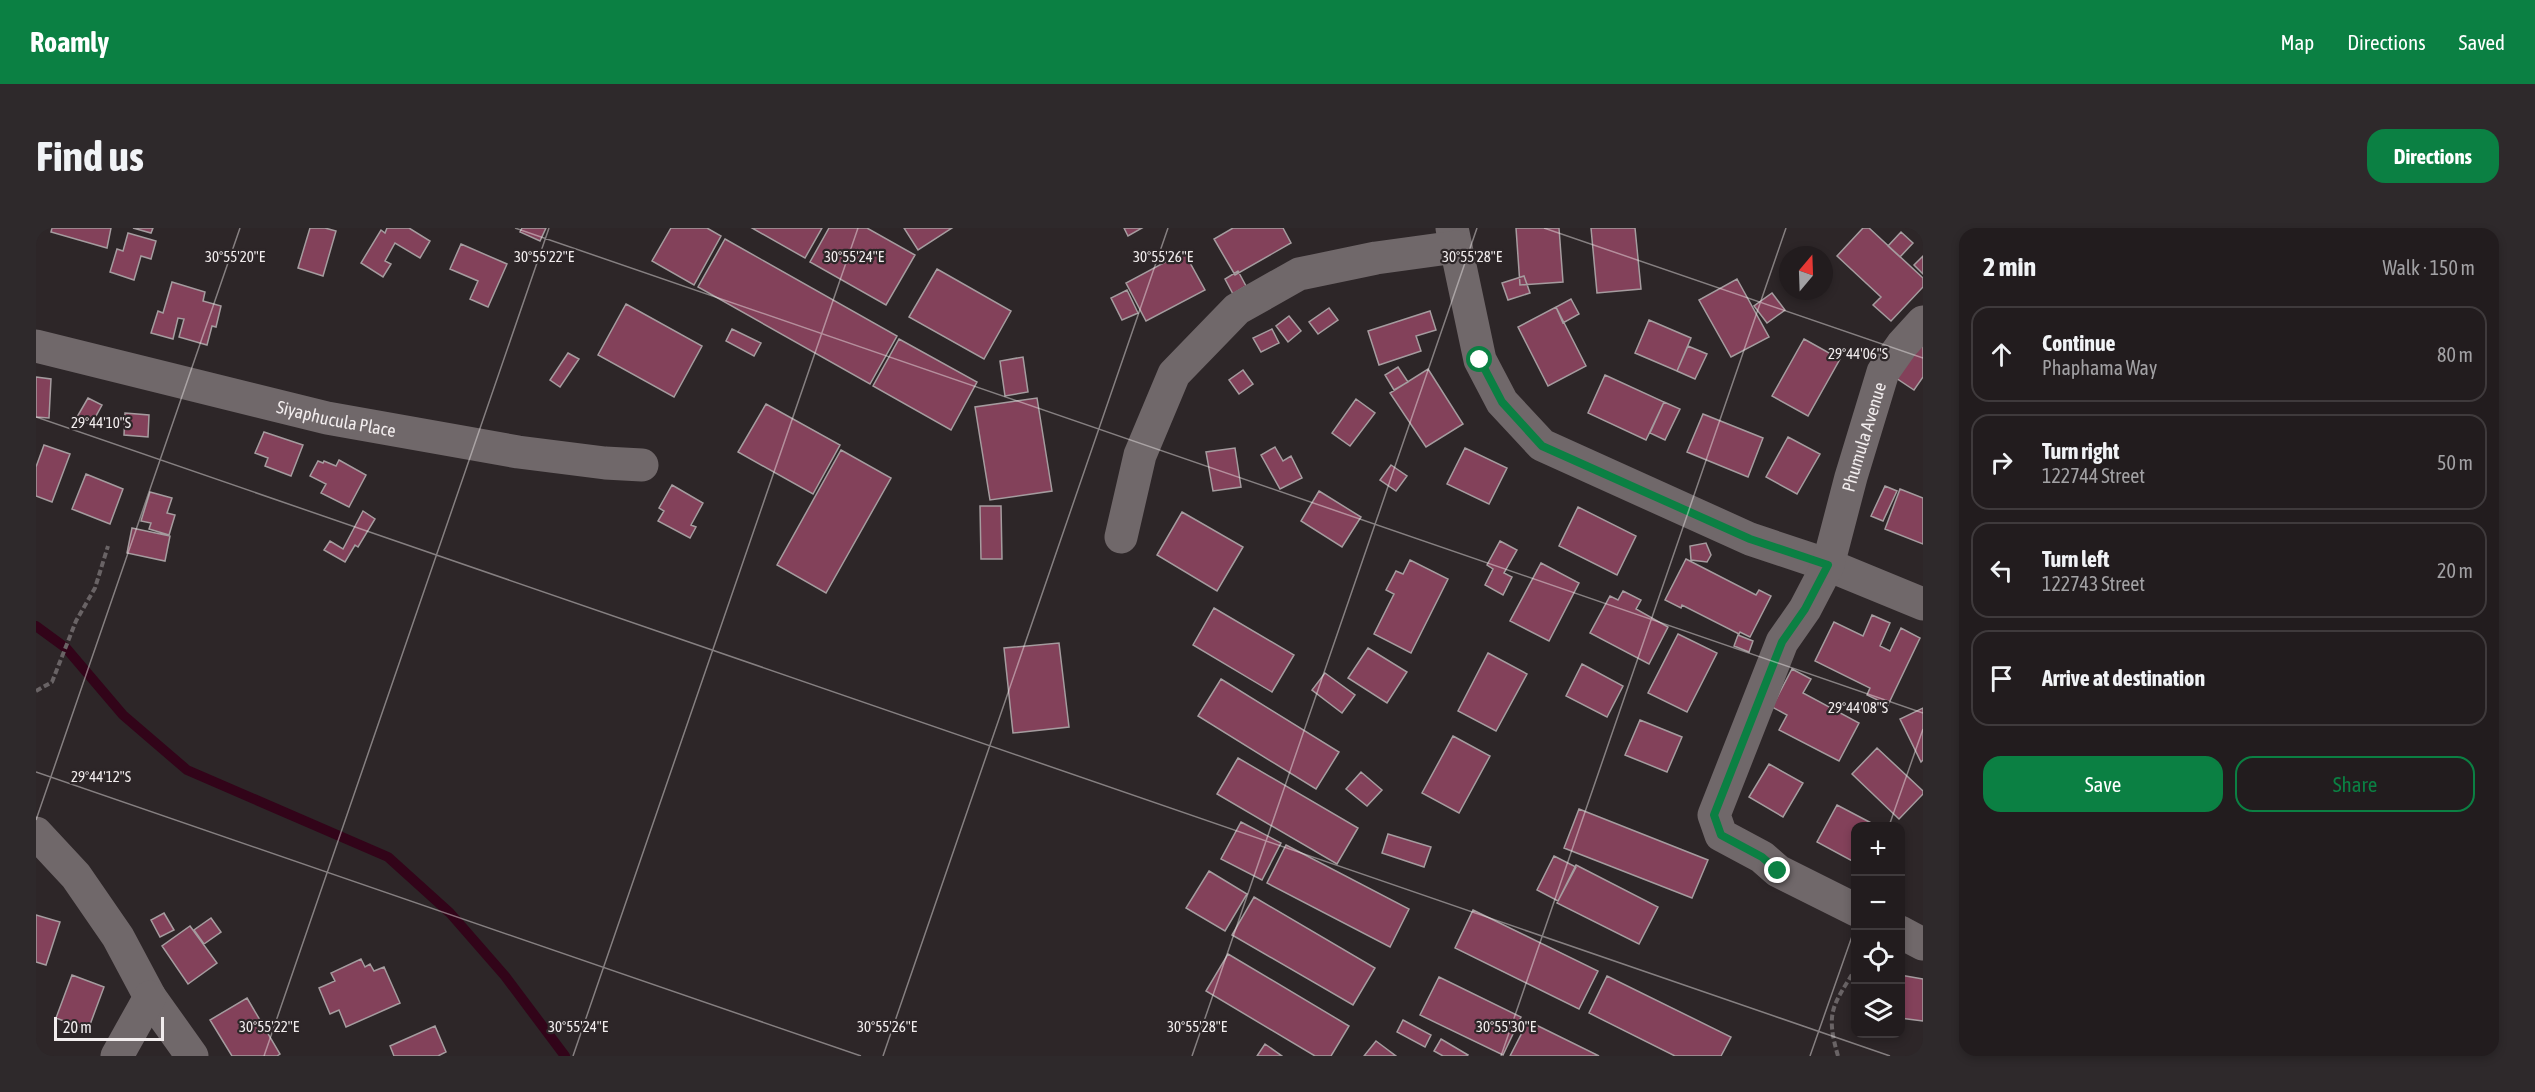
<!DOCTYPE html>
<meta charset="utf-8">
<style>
body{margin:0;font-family:"Asap Condensed",sans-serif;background:#2e292b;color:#f1f3f6}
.controls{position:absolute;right:18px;bottom:18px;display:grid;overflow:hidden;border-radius:12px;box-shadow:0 3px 9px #0003}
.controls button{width:54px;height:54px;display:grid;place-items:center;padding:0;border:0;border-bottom:2px solid #3f3a3c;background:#221c1e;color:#f1f3f6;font:30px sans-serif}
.compass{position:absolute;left:1743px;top:18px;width:54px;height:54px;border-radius:50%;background:#221c1e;box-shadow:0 3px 9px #0003;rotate:19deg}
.scale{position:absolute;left:18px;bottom:15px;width:110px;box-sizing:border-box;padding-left:6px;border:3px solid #f2edee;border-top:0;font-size:16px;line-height:21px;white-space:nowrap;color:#f2edee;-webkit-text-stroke:4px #2d2628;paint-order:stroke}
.stop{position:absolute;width:18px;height:18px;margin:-14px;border:4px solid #0b8043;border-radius:50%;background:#fff}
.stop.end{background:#0b8043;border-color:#fff;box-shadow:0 2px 6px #0008}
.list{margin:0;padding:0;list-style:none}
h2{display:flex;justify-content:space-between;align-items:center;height:78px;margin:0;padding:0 24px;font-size:26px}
h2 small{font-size:20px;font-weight:400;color:#a2a1a4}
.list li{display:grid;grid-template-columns:39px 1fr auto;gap:18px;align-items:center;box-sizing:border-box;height:96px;margin:0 12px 12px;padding:0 12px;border:2px solid #3f3a3c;border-radius:18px}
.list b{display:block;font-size:22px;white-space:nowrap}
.list p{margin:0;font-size:20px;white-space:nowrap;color:#a2a1a4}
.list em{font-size:20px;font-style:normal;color:#a2a1a4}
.actions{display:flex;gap:12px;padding:18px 24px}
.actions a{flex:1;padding:14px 0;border:2px solid #0b8043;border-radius:18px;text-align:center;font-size:21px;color:#0b8043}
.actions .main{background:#0b8043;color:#fff}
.icon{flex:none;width:33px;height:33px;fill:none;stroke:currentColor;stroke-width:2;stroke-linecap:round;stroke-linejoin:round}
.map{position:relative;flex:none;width:1887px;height:828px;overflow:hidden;border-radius:18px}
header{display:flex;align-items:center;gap:36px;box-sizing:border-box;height:84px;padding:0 30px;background:#0b8043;color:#fff}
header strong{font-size:28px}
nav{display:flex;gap:33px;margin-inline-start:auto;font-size:21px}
.intro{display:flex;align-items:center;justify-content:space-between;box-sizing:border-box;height:144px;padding:0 36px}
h1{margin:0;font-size:42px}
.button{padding:15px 27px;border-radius:18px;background:#0b8043;color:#fff;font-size:21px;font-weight:700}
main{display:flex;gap:36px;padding:0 36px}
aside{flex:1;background:#221c1e;border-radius:18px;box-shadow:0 3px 9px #0003}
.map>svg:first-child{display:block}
</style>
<header>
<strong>Roamly</strong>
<nav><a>Map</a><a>Directions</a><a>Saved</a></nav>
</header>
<div class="intro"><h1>Find us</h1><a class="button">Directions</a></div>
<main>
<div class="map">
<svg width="1887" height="828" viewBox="0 0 1887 828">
<rect width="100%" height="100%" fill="#2d2628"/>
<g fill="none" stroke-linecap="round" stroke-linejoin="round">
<path stroke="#320419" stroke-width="10" d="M 0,398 L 30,420 L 87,487 L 151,542 L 352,629 L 414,685 L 469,748 L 529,828"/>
</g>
<path fill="#83415a" stroke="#a59c9f" stroke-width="1.5" d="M 16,0 L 75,0 L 71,20 L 15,4 Z
M 97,0 L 117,0 L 115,5 Z
M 274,0 L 289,0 L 300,3 L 287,48 L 262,40 Z
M 351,0 L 373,0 L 394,13 L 384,30 L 359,15 L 349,33 L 355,36 L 347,49 L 325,35 L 345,2 L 349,5 Z
M 486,0 L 510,0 L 504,13 L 484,4 Z
M 635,0 L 671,0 L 685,8 L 658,57 L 616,33 Z
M 716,0 L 786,0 L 769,30 Z
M 793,0 L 831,0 L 879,27 L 850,77 L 774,34 Z
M 868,0 L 916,0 L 882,22 Z
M 1088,0 L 1106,0 L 1092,8 Z
M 1197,0 L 1247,0 L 1255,15 L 1199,47 L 1178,11 Z
M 1480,0 L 1523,0 L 1527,54 L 1484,57 Z
M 1555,0 L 1599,0 L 1605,61 L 1561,65 Z
M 1827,0 L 1833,0 L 1887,50 L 1887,59 L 1855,93 L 1837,77 L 1845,69 L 1801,28 Z
M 1878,0 L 1887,0 L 1887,8 Z
M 1865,4 L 1877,15 L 1864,29 L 1852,18 Z
M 92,5 L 120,13 L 115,31 L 105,28 L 98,52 L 74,44 L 81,21 L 87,23 Z
M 689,11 L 861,108 L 834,156 L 662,59 Z
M 425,16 L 471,36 L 452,79 L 434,71 L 442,53 L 414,41 Z
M 1148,24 L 1169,62 L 1110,93 L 1090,55 Z
M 1887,28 L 1887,46 L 1878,37 Z
M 901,41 L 975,83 L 948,131 L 873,89 Z
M 1202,43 L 1210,58 L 1197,66 L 1189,51 Z
M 1488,48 L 1494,65 L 1472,72 L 1466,55 Z
M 1701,51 L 1733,109 L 1695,129 L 1663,72 Z
M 136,54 L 169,64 L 167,73 L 185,78 L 180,99 L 176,98 L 171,117 L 143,109 L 148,91 L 142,90 L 137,111 L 115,105 L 122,83 L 127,85 Z
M 1091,62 L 1102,85 L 1086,92 L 1075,70 Z
M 1736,65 L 1749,82 L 1731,95 L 1718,78 Z
M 1535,71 L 1543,86 L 1527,95 L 1520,79 Z
M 590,76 L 666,118 L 638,169 L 562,127 Z
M 1520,79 L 1550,138 L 1512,158 L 1482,99 Z
M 1293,80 L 1302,92 L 1282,106 L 1273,94 Z
M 1394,83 L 1400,102 L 1380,108 L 1385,123 L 1343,137 L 1332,103 Z
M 1253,88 L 1265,103 L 1252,114 L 1240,98 Z
M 1613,92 L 1655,110 L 1641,143 L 1599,125 Z
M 696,101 L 725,115 L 718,128 L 690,113 Z
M 1236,101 L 1243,115 L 1225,124 L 1217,110 Z
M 1887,110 L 1887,149 L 1878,162 L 1860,150 Z
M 863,111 L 941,154 L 915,202 L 837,158 Z
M 1768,111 L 1804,131 L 1772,188 L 1736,168 Z
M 1652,118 L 1671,126 L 1659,151 L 1641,143 Z
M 532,125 L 543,131 L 524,159 L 514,152 Z
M 987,129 L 992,164 L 969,168 L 964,133 Z
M 1362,139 L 1372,154 L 1358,162 L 1349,147 Z
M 1392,141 L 1427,196 L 1390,219 L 1354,165 Z
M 1207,142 L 1217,156 L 1203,166 L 1193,152 Z
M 1569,147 L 1628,174 L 1610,212 L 1552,185 Z
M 0,149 L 15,151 L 13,190 L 0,189 Z
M 52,170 L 66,177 L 55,197 L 41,189 Z
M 1001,170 L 1016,263 L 954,272 L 939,179 Z
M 1320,171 L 1339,185 L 1314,218 L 1296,205 Z
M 1628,174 L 1644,181 L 1629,212 L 1614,205 Z
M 730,176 L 804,217 L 777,266 L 702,224 Z
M 89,185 L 113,187 L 112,209 L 88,207 Z
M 1667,186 L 1727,210 L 1712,249 L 1651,224 Z
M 228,204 L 267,217 L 255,248 L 229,238 L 232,230 L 219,225 Z
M 1752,209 L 1784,226 L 1761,266 L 1730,249 Z
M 8,217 L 34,226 L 16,274 L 0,268 L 0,239 Z
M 1239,219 L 1247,233 L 1255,228 L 1266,250 L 1244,261 L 1225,227 Z
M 1199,220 L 1205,259 L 1177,263 L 1170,224 Z
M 1429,220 L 1471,240 L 1453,276 L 1411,256 Z
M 805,222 L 855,250 L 790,365 L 741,337 Z
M 303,232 L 330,247 L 313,279 L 285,265 L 290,256 L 274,248 L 282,233 L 287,235 L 288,233 L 300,238 Z
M 1355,237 L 1371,248 L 1360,263 L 1344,252 Z
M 50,246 L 87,261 L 74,296 L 36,281 Z
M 636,257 L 667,275 L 655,297 L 660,299 L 654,310 L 622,293 L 628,283 L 623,280 Z
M 1849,258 L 1861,263 L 1847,293 L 1835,288 Z
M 1864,261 L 1887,270 L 1887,316 L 1849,301 Z
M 1283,263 L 1325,289 L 1306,319 L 1265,293 Z
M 114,264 L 136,270 L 131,285 L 139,287 L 133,307 L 113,301 L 115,295 L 105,293 Z
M 944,278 L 965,278 L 966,331 L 945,331 Z
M 1542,279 L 1600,308 L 1581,347 L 1523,318 Z
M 327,283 L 339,291 L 322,319 L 319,317 L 309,334 L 288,322 L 294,313 L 307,321 Z
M 1146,284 L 1207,319 L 1181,363 L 1121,327 Z
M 96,300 L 134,308 L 129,333 L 91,325 Z
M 1464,313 L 1481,322 L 1468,345 L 1476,349 L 1467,367 L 1449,357 L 1457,341 L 1451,337 Z
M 1670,315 L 1675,327 L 1671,334 L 1655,332 L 1654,318 Z
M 1650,331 L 1720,367 L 1723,362 L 1735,368 L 1714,409 L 1704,404 L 1703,406 L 1646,377 L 1645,380 L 1629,372 Z
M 1374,332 L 1412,351 L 1375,425 L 1338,406 L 1358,366 L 1350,362 L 1360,343 L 1367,346 Z
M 1505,335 L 1543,355 L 1513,413 L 1474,393 Z
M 1587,363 L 1605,372 L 1600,381 L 1632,399 L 1613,436 L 1554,405 L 1574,368 L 1582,372 Z
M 1178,380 L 1258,427 L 1236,464 L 1157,417 Z
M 1836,387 L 1854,395 L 1844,418 L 1854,423 L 1865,400 L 1884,410 L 1852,477 L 1831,467 L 1834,460 L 1779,433 L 1798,394 L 1827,408 Z
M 1642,406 L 1681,425 L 1651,484 L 1612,465 Z
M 1702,407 L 1717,413 L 1713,424 L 1698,418 Z
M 1023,415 L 1033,499 L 977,505 L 968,420 Z
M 1332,420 L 1371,444 L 1351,475 L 1312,450 Z
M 1452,425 L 1491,446 L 1460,503 L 1422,483 Z
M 1546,436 L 1587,458 L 1571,489 L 1530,468 Z
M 1756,441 L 1775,451 L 1767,465 L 1823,495 L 1803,533 L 1743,502 L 1751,487 L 1736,479 Z
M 1289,445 L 1319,467 L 1306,485 L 1276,462 Z
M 1185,451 L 1303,524 L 1280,561 L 1162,488 Z
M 1887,480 L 1887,532 L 1885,534 L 1864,491 Z
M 1604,492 L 1646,509 L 1631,544 L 1589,527 Z
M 1417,508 L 1454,528 L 1423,585 L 1386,565 Z
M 1841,520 L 1887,563 L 1887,566 L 1863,591 L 1816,546 Z
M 1202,530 L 1322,600 L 1301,636 L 1181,566 Z
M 1733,536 L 1767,555 L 1747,589 L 1713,569 Z
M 1325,544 L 1346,562 L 1331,578 L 1310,561 Z
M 1801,577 L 1841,598 L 1820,598 L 1820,635 L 1781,614 Z
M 1543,581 L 1672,632 L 1656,670 L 1528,620 Z
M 1205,594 L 1245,615 L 1226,652 L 1185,631 Z
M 1352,606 L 1395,619 L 1388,639 L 1346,625 Z
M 1250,617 L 1373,681 L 1354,719 L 1231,655 Z
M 1518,628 L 1540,639 L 1522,673 L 1501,662 Z
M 1540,637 L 1622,679 L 1603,716 L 1521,675 Z
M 1173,643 L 1211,666 L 1189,703 L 1150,680 Z
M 1218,669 L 1339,740 L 1317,777 L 1196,707 Z
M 1437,682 L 1562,743 L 1543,781 L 1419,720 Z
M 128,685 L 138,702 L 124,709 L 115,692 Z
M 0,687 L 24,694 L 10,737 L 0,734 Z
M 175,690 L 185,704 L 168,716 L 158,702 Z
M 154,698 L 181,735 L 152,756 L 126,718 Z
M 1192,726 L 1313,798 L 1295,828 L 1279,828 L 1170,763 Z
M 325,731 L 329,739 L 334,736 L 338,743 L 348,739 L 364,775 L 310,799 L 303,782 L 294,786 L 283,760 L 299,753 L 295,745 Z
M 36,747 L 68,759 L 52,802 L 20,790 Z
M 1864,747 L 1887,751 L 1887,793 L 1864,790 Z
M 1571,748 L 1695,809 L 1685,828 L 1639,828 L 1553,785 Z
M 1403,749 L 1485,789 L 1467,827 L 1384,787 Z
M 211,770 L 244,826 L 241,828 L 196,828 L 174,792 Z
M 1367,792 L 1395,807 L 1389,819 L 1361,804 Z
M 1492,793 L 1563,828 L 1474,828 Z
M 399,798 L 410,824 L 402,828 L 358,828 L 354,818 Z
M 1405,811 L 1432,827 L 1431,828 L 1407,828 L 1398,823 Z
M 1340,813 L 1360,828 L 1328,828 Z
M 1229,816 L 1246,828 L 1221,828 Z"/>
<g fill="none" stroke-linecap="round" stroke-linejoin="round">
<path stroke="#696365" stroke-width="4" stroke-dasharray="6 3" stroke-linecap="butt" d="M 0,463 L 16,454 L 40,393 L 59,360 L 72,318
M 1802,828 C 1789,783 1797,778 1820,740"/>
<g stroke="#70686a" stroke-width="33">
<path d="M 1416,0 L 1444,132 L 1466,174 L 1506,217 L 1714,311 L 1792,337 L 1887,376"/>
<path id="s1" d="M 0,118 L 291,190 L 482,224 L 569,235 L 606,237"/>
<path d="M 1085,309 L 1104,227 L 1138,146 L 1201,81 L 1263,46 L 1340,30 L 1420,19"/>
<path d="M 0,605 L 40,648 L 82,709 L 114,769 L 156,828"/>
<path id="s2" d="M 1820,682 L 1742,643 L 1726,629 L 1685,607 L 1678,587 L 1746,414 L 1769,381 L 1792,337 L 1815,249 L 1847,144 L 1866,117 L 1887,94"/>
<path d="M 1864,704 L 1887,716"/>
<path d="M 81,828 L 114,769"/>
</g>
</g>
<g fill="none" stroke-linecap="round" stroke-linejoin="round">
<path stroke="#0b8043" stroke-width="8" d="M 1444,132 L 1466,174 L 1506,218 L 1714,311 L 1792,337 L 1769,381 L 1746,414 L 1678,587 L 1685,607 L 1726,629 L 1742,643"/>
</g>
<path fill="none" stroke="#f2edee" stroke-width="1.5" stroke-opacity="0.45" d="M 479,0 L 1887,485M 1508,0 L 1887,130M 0,189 L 1854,828M 0,544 L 825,828M 0,592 L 204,0M 1853,598 L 1887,501M 228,828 L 513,0M 537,828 L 822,0M 847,828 L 1132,0M 1156,828 L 1441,0M 1465,828 L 1750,0M 1774,828 L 1820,697"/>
<g text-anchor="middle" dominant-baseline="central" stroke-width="4.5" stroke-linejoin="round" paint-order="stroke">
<g font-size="18" fill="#f2edee" stroke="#2d2628">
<text stroke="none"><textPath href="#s1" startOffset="309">Siyaphucula Place</textPath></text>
<text stroke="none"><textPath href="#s2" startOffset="585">Phumula Avenue</textPath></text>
</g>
</g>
<g font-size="15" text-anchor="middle" fill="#f2edee" stroke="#2d2628" stroke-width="4.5" stroke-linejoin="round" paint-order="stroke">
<text x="199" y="34">30°55'20"E</text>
<text x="508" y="34">30°55'22"E</text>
<text x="818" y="34">30°55'24"E</text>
<text x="1127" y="34">30°55'26"E</text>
<text x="1436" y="34">30°55'28"E</text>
<text x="1822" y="131">29°44'06"S</text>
<text x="65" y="200">29°44'10"S</text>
<text x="1822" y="485">29°44'08"S</text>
<text x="65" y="554">29°44'12"S</text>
<text x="233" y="804">30°55'22"E</text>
<text x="542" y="804">30°55'24"E</text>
<text x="851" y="804">30°55'26"E</text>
<text x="1161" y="804">30°55'28"E</text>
<text x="1470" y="804">30°55'30"E</text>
</g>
</svg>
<div class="controls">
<button>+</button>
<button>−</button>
<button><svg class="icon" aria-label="locate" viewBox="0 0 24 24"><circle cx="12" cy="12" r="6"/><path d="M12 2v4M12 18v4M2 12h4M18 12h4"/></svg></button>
<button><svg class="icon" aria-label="layers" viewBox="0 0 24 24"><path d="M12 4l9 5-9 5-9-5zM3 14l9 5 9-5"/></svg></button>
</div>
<svg class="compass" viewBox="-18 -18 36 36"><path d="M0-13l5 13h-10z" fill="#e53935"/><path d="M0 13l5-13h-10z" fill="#a2a1a4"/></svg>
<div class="scale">20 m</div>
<div class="stop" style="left:1444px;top:132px"></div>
<div class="stop end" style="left:1742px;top:643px"></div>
</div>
<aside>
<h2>2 min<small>Walk · 150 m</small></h2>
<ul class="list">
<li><svg class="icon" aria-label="ahead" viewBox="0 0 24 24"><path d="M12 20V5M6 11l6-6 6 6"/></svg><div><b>Continue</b><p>Phaphama Way</p></div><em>80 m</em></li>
<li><svg class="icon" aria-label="right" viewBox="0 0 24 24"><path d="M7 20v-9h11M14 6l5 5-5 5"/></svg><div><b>Turn right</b><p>122744 Street</p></div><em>50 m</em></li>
<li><svg class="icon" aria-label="left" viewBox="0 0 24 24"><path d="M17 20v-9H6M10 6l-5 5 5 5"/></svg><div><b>Turn left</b><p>122743 Street</p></div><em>20 m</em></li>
<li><svg class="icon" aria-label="arrive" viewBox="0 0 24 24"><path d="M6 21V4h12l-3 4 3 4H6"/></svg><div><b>Arrive at destination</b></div></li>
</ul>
<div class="actions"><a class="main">Save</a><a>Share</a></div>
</aside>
</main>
